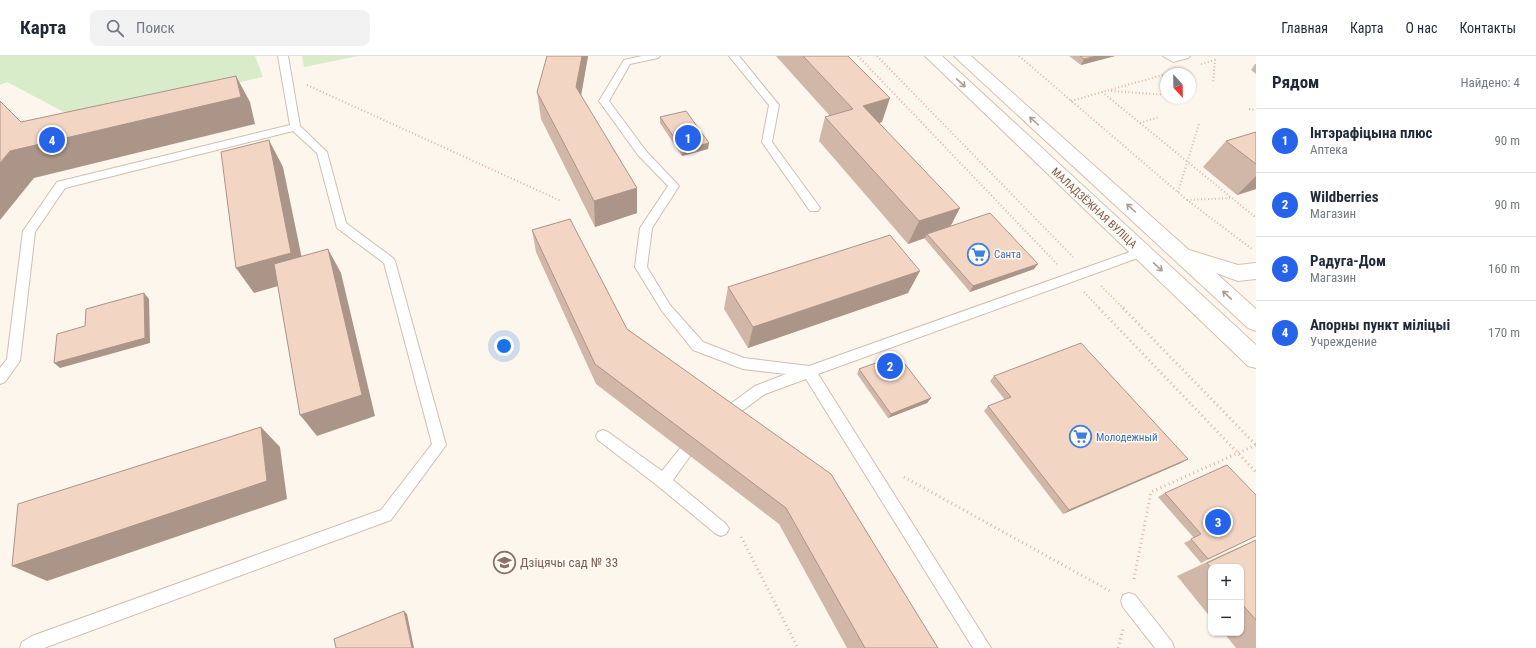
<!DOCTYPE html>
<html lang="ru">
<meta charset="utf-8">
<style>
body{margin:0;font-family:"Roboto Condensed",sans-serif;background:#f2f2f3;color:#1f2937}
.controls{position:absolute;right:12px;bottom:12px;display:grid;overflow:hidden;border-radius:8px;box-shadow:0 1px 3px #0004}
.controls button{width:36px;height:36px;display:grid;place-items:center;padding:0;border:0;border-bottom:1px solid #e0e1e3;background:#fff;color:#1f2937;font:20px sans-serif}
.compass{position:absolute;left:1160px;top:12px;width:36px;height:36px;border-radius:50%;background:#fff;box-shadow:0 1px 3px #0004;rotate:158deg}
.you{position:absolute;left:504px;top:290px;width:14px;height:14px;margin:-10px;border:3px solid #fff;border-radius:50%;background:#1a73e8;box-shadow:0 0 0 6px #1a73e833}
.badge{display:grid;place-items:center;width:26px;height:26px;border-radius:50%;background:#2563eb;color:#fff;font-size:13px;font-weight:700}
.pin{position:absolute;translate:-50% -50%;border:2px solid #fff;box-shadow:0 1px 4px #0006}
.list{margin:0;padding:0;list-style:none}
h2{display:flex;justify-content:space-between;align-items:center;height:52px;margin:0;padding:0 16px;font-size:17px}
h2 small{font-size:13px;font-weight:400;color:#747a83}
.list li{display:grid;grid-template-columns:26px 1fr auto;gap:12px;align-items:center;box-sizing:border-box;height:64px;padding:0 16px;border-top:1px solid #e0e1e3}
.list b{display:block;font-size:15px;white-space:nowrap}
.list p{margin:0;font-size:13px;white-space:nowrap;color:#747a83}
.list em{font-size:13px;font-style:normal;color:#747a83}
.icon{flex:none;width:22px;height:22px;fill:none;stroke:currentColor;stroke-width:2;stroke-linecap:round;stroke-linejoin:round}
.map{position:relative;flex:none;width:1256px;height:592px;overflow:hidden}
header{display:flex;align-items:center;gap:24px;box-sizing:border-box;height:56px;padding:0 20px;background:#fff;border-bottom:1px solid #e0e1e3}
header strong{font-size:19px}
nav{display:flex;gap:22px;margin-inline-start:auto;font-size:14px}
.search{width:280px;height:36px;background:#f2f2f3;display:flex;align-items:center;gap:10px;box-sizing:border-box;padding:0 14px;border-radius:8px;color:#747a83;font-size:15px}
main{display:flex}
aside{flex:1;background:#fff}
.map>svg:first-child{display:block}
</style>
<header>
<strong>Карта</strong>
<div class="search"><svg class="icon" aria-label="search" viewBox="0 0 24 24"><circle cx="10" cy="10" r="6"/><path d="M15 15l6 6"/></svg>Поиск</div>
<nav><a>Главная</a><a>Карта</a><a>О нас</a><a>Контакты</a></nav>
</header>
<main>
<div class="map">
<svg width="1256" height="592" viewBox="0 0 1256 592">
<rect width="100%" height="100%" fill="#fdf6ec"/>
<path fill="#d8ecc9" d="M 0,0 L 255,0 L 263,21 L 77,63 L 7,26 L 0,29 Z
M 302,0 L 358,0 L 304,11 Z"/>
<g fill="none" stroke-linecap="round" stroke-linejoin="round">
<defs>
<path id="lane" d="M 278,0 L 288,0 L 300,70 L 327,96 L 346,167 L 393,202 L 395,205 L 446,389 L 391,464 L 44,592 L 20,592 L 22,586 L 32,580 L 381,454 L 432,388 L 384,207 L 337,172 L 317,97 L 293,75 L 65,132 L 35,176 L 20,305 L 5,326 L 0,328 L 0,312 L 7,303 L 23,175 L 57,126 L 290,69 Z
M 642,0 L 660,0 L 658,2 L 630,8 L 609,45 L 646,95 L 679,130 L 652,172 L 647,211 L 670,249 L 703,286 L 744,302 L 809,310 L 1138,193 L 1142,192 L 1146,193 L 1148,196 L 1146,199 L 818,318 L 991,592 L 973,592 L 806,323 L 765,338 L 728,365 L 723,367 L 718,365 L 716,361 L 718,357 L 755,330 L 786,318 L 743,313 L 693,294 L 662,255 L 635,211 L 640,172 L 668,130 L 638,99 L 599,45 L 624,4 Z
M 729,0 L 739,0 L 779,49 L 772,86 L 818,149 L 820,152 L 818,155 L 810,155 L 762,86 L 769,49 Z
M 1163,0 L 1190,0 L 1188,2 L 1173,6 Z
M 603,374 L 608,376 L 662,415 L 681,391 L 686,390 L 691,391 L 693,396 L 673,424 L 726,468 L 729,473 L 726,478 L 721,480 L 716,478 L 658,430 L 598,384 L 596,380 L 598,376 Z
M 1129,537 L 1135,539 L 1172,586 L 1174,592 L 1155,592 L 1123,551 L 1121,545 L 1123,539 Z"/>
<path id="secondary" d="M 925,0 L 942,0 L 1256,289 L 1256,312 L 1248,310 Z
M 954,0 L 971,0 L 1189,194 L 1238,209 L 1256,207 L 1256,223 L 1238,225 L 1216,217 L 1256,253 L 1256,275 L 1248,272 Z"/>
</defs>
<use href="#lane" stroke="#d1beb0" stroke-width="2"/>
<use href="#secondary" stroke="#d6c0b0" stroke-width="2"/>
<path stroke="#d9b8a5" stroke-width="2" stroke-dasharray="1 2.5" stroke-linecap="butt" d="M 858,0 L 1057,208
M 877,0 L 1073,201
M 1019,0 L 1187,144 L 1252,193
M 1201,8 L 1215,4 L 1213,27
M 307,29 L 561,145
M 1111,35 L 1166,39
M 1102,36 L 1254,160 L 1256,160
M 1071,45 L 1166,18
M 1249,53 L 1256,54
M 1140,67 L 1159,61
M 1178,136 L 1199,68
M 1187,144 L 1231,142
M 1101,230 L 1124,253
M 1084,236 L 1100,253"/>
<path stroke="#d9b8a5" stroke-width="3" stroke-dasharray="1 3.5" stroke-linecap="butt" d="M 1099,252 L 1256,416
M 1123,252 L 1256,389
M 904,421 L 1110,535
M 741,481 L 798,592
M 1134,523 L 1151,436 L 1256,389
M 1118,592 L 1123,573"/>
<use href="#lane" fill="#fff" fill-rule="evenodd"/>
<use href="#secondary" fill="#fff" fill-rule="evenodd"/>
</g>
<path fill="#d1b7a8" d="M 588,0 L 581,39 L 637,157 L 595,171 L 541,63 L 537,36 Z
M 776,0 L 848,0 L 882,66 L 879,67 L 950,170 L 1034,213 L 970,236 L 925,183 L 925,182 L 908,188 L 819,85 L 825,61 L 830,60 Z
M 1069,0 L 1115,0 L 1081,9 Z
M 1255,8 L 1256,8 L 1256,18 L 1251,14 Z
M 660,61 L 708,93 L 682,100 L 660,67 Z
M 1256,76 L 1256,133 L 1237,139 L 1203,111 L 1226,85 Z
M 532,174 L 627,273 L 938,592 L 847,592 L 779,468 L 596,328 L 536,196 Z
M 728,231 L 908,237 L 748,292 L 724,253 Z
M 859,313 L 931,342 L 927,347 L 888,362 L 857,318 Z
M 994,320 L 1188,403 L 1181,407 L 1063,458 L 984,355 L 988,350 L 1005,344 L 990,325 Z
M 1165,437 L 1256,480 L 1201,507 L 1184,487 L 1194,482 L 1158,441 Z
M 1256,484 L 1256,592 L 1236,592 L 1224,577 L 1241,577 L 1241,511 L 1211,511 L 1211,562 L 1177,520 L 1226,497 Z"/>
<path fill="#aa9588" d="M 582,0 L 588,0 L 578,57 L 576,31 Z
M 1097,0 L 1115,0 L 1081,9 L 1084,3 Z
M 236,20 L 250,46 L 255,68 L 34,122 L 0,164 L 0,107 L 10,95 Z
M 890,42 L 882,66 L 855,74 L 863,50 Z
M 269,84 L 283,111 L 306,222 L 254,237 L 236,212 Z
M 709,87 L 708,93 L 682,100 L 683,94 Z
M 1256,120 L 1256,133 L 1237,139 Z
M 637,132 L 637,157 L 595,171 L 594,145 Z
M 960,152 L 948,175 L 927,178 L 925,182 L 908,188 L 919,165 Z
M 328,193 L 341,217 L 375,360 L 317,380 L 300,359 Z
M 1038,208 L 1034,213 L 970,236 L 973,230 Z
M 920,215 L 908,237 L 748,292 L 753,271 Z
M 144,237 L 149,243 L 150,287 L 60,312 L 54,307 Z
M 931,342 L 927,347 L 888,362 L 891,358 Z
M 261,371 L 280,391 L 287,443 L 47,525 L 12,510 Z
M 1188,403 L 1181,407 L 1063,458 L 1069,454 Z
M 404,555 L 407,558 L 414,592 L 412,592 Z"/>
<path fill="#f3d5c3" stroke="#aa9588" d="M 547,0 L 582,0 L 576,31 L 637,132 L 594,145 L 537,36 Z
M 803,0 L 848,0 L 890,42 L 863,50 L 960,152 L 919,165 L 825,61 L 853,53 Z
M 1080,0 L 1097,0 L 1084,3 Z
M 236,20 L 241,41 L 10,95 L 0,107 L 0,45 L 21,66 Z
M 686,55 L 709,87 L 683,94 L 660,61 Z
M 1256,76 L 1256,108 L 1226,85 Z
M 269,84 L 291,197 L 236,212 L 221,96 Z
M 990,157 L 1038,208 L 973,230 L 927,178 Z
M 570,163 L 627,273 L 831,418 L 938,592 L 865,592 L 786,452 L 595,308 L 532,174 Z
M 890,179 L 920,215 L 753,271 L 728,231 Z
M 328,193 L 362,339 L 300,359 L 274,208 Z
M 144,237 L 145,282 L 54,307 L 57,278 L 85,270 L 86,253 Z
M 1081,287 L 1188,403 L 1069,454 L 988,350 L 1011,341 L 994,320 Z
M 898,299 L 931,342 L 891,358 L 859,313 Z
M 261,371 L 267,425 L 12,510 L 18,448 Z
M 1227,409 L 1256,439 L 1256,480 L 1208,503 L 1191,483 L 1201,478 L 1165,437 Z
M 1256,484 L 1256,564 L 1241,547 L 1241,511 L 1211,511 L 1211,512 L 1207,507 Z
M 404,555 L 412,592 L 336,592 L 334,583 Z"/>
<defs><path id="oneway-shaft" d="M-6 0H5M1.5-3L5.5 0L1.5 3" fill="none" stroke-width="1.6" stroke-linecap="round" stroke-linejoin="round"/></defs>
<g stroke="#af9d94">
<use href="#oneway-shaft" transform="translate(961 27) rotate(43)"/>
<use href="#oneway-shaft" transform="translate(1034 65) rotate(-138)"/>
<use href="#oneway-shaft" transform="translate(1131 152) rotate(-138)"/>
<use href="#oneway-shaft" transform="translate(1158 211) rotate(43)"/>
<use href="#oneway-shaft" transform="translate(1227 239) rotate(-137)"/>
</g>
<defs>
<symbol id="supermarket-ring" viewBox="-11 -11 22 22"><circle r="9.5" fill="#fffaf3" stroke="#3f7fe0" stroke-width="1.5"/><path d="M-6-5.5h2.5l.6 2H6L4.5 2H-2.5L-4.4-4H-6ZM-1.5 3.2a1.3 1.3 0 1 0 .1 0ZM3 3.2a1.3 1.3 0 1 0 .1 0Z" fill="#3f7fe0"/></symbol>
<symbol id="school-ring" viewBox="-11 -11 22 22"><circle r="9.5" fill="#fffaf3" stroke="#8d6e63" stroke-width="1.5"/><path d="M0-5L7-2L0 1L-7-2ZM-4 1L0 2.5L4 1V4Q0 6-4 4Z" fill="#8d6e63"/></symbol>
</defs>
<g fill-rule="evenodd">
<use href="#supermarket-ring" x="966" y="186" width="25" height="25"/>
<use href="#supermarket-ring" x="1068" y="368" width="25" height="25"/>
<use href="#school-ring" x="492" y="494" width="25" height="25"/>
</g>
<g text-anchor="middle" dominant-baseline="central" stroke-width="3" stroke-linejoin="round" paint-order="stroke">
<g font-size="11" fill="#7a5c4d" stroke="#fffaf3">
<text transform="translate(1094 152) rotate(43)">МАЛАДЗЁЖНАЯ ВУЛІЦА</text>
</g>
<g font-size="11" fill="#366cbe" stroke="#fffaf3" text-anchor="start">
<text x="994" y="198">Санта</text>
<text x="1096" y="381">Молодежный</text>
</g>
<g font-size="13" fill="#785e54" stroke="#fffaf3" text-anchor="start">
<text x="520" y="506">Дзіцячы сад № 33</text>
</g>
</g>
</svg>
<div class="controls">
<button>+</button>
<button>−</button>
</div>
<svg class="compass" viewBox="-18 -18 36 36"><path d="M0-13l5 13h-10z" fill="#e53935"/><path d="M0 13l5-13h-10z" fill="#747a83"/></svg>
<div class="you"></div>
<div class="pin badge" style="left:688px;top:82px">1</div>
<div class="pin badge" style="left:890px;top:310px">2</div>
<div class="pin badge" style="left:1218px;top:466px">3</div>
<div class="pin badge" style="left:52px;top:84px">4</div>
</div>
<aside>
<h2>Рядом<small>Найдено: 4</small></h2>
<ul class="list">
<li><span class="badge">1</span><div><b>Інтэрафіцына плюс</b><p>Аптека</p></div><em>90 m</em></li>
<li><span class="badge">2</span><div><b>Wildberries</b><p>Магазин</p></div><em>90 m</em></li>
<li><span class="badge">3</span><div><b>Радуга-Дом</b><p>Магазин</p></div><em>160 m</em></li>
<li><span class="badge">4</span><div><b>Апорны пункт міліцыі</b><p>Учреждение</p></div><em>170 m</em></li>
</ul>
</aside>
</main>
